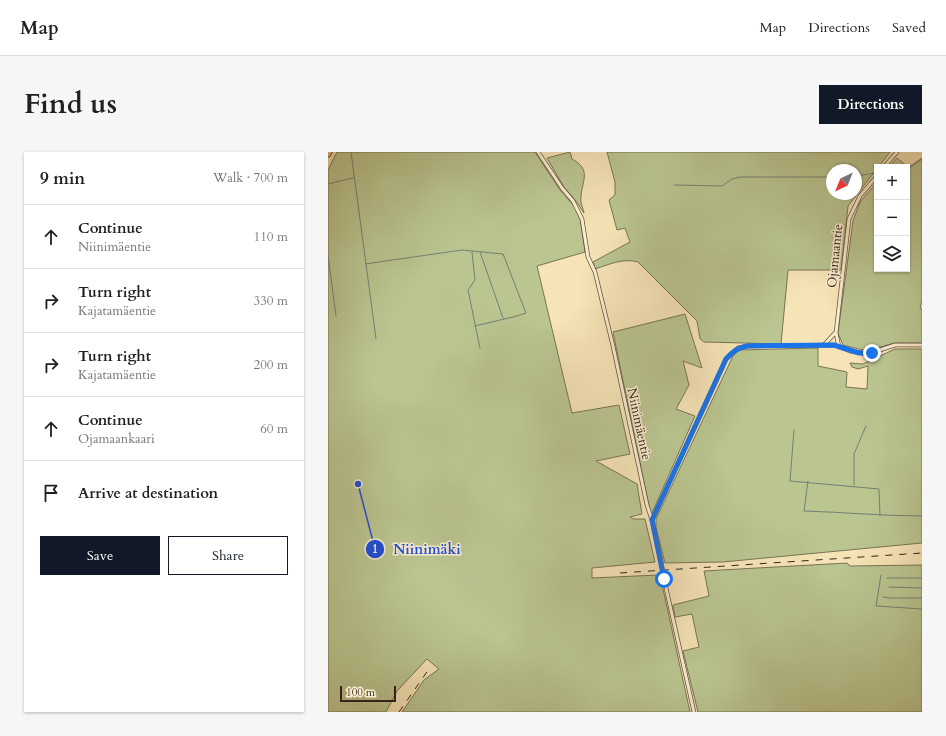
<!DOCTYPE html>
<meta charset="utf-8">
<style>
body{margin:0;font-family:Cardo,serif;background:#f6f6f6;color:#202124}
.controls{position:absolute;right:12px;top:12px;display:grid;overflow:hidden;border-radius:0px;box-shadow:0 1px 3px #0004}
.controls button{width:36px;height:36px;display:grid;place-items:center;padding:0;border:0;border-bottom:1px solid #e0e0e0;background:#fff;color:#202124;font:20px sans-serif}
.compass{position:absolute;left:498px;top:12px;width:36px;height:36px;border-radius:50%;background:#fff;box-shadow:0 1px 3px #0004;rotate:223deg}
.scale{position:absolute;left:12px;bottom:10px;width:56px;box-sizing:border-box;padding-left:4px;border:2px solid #36241a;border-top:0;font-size:11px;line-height:14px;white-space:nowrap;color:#36241a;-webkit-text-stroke:3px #f9edd0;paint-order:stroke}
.stop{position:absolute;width:12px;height:12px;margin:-9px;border:3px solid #1a73e8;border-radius:50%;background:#fff}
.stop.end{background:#1a73e8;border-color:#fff;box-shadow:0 1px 4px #0008}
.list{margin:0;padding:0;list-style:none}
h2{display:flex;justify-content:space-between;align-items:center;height:52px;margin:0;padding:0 16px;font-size:17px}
h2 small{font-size:13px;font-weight:400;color:#757577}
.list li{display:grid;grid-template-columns:26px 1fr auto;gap:12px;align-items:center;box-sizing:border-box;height:64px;padding:0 16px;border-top:1px solid #e0e0e0}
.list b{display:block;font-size:15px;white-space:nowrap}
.list p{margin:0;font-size:13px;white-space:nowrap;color:#757577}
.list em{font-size:13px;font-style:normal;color:#757577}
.actions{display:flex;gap:8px;padding:12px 16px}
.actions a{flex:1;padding:9px 0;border:1px solid #111827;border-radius:0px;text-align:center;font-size:14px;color:#111827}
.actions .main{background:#111827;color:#fff}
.icon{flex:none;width:22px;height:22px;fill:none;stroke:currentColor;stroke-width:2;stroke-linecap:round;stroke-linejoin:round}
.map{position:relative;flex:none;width:594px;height:560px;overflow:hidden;border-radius:0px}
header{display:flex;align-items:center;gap:24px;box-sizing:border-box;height:56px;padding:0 20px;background:#fff;border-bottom:1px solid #e0e0e0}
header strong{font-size:19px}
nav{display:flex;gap:22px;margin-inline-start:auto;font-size:14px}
.intro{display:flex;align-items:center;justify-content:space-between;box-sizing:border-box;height:96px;padding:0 24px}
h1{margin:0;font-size:28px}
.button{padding:10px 18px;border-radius:0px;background:#111827;color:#fff;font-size:14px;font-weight:700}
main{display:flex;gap:24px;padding:0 24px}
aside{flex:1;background:#fff;border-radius:0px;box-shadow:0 1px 3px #0004}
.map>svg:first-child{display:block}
</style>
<header>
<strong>Map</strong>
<nav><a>Map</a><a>Directions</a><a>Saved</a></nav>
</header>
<div class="intro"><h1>Find us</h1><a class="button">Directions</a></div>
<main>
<aside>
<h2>9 min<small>Walk · 700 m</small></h2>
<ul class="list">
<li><svg class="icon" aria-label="ahead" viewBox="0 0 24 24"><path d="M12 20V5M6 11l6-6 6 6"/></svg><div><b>Continue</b><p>Niinimäentie</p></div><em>110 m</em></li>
<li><svg class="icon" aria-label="right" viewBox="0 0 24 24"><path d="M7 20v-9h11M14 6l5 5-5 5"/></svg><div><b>Turn right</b><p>Kajatamäentie</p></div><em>330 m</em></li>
<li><svg class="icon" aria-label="right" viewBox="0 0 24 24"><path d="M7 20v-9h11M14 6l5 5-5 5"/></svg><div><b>Turn right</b><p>Kajatamäentie</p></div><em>200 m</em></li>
<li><svg class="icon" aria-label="ahead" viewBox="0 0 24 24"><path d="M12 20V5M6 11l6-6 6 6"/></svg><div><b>Continue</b><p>Ojamaankaari</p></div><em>60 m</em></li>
<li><svg class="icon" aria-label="arrive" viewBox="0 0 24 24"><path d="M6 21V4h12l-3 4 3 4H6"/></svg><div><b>Arrive at destination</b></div></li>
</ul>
<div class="actions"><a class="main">Save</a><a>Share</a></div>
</aside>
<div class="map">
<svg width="594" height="560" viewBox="0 0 594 560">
<rect width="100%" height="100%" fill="#f6e4b7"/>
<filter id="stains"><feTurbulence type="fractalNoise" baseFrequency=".005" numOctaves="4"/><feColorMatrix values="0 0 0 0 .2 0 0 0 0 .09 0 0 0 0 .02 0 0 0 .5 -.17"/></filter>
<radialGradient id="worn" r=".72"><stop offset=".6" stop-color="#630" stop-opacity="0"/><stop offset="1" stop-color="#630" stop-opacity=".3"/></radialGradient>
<path fill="#bac590" stroke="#787455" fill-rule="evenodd" d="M 9,0 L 207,0 L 232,38 L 246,54 L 252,66 L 257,100 L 209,114 L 244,261 L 291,253 L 302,302 L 268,309 L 309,332 L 314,362 L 302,365 L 306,367 L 317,367 L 327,410 L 264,416 L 264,426 L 330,423 L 335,437 L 362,560 L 74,560 L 96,528 L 111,517 L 99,507 L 69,539 L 58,560 L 0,560 L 0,18 Z
M 242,0 L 244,7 C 264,18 254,28 253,45 C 252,50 255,56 256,61 L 248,49 L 236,35 L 219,6 Z
M 279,0 L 562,0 L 520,54 L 513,118 L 460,118 L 453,192 L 376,190 L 372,187 L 369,169 L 310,110 C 295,106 282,112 267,117 L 265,110 L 302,90 L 297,76 L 289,78 L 281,48 L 287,43 L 287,30 ZM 504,18 L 528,18 L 528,42 L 504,42 Z
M 569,6 L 581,16 L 594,7 L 594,149 L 592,156 L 594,157 L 594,191 L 566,191 L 539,199 L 515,193 L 510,181 L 525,69 L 532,50 L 549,30 L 549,117 L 579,117 L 579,15 L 561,15 Z
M 357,162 L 374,216 L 355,209 L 361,233 L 348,257 L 367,264 L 324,361 L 322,359 L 285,180 Z
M 490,196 L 490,214 L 519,220 L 518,235 L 539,237 L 540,214 L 530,217 L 524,215 L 522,211 L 535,212 L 567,197 L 594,197 L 594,391 L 395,410 L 337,411 L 328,375 L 328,367 L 405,204 L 411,198 Z
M 519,411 L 522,414 L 594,413 L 594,560 L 370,560 L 355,499 L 371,495 L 364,462 L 347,465 L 345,453 L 381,444 L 376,419 Z"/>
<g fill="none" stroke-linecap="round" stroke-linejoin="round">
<path stroke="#748075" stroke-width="1" d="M 23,0 L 48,187
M 573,15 L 584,13 L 594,6
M 528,24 L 548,21
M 0,32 L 25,26
M 346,33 L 394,34 L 404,27 L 412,25 L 504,25
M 144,100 L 147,128 L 140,138 L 152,196
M 152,100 L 175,166
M 0,103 L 8,164
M 37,112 L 134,98 L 175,102 L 198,161 L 189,164 L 147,174
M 466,278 L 462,329 L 551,337 L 552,364
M 480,329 L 476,359 C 515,360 554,364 594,364
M 526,333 L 526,302 L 538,274
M 553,423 L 548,454 L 594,457
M 559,426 L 594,426
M 561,435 L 594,436
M 555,445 L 562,446 L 594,446"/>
<defs>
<path id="street" d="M 210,0 L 234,36 L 245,49 L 254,67 L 260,105 L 267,120 L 285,194 L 319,353 L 324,368 L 333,408
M 556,15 L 569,0
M 496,193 L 507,181
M 511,195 L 508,181 L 521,67 L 532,44 L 549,24
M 324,368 L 398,207 L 410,196 L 419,194 L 506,193 L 522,199 L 540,202 L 567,193 L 594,193
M 336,427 L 366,560"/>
<path id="highway" d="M 0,2 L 1,0"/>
</defs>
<use href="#street" stroke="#665441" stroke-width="4.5"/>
<use href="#highway" stroke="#36241a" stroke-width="7"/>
<use href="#street" stroke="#f9edd0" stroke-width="3"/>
<use href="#highway" stroke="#ebc27c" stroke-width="5.5"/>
<path stroke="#36241a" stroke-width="1" stroke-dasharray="7 7" stroke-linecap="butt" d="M 292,421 L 594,401
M 71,560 L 103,514"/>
<defs>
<path id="street-bridge" d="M 333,408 L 336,427"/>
</defs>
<use href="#street-bridge" stroke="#665441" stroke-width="4.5" stroke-linecap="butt"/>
<use href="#street-bridge" stroke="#f9edd0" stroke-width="3"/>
</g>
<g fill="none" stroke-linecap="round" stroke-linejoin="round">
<path stroke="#1a73e8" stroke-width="5" d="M 336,427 L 324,368 L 398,207 C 405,199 410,196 419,194 L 506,193 L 531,201 L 544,201"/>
</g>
<g text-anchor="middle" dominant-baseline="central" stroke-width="3" stroke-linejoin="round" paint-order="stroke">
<g font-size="13" fill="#36241a" stroke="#f9edd0">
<text transform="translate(507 104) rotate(-84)">Ojamaantie</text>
<text transform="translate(311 272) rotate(78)">Niinimäentie</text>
</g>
</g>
<path fill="none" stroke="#1d4ed8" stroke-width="1.5" d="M30 332L47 397"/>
<g fill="#1d4ed8" stroke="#f9edd0" stroke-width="1.5">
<circle cx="30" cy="332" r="4"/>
<circle cx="47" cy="397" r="10"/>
</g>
<g font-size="12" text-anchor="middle" font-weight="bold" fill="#fff">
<text x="47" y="401">1</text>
</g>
<g font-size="14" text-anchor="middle" font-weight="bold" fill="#1d4ed8" stroke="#f9edd0" stroke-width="3" stroke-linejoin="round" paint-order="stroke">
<text x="99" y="402">Niinimäki</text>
</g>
<rect width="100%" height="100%" filter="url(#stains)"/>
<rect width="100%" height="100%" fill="url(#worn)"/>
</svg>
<div class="controls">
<button>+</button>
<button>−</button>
<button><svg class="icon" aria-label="layers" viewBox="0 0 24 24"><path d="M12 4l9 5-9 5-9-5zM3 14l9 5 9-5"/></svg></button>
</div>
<svg class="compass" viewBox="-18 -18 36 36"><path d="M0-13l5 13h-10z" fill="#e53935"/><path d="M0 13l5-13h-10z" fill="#757577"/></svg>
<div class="scale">100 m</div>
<div class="stop" style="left:336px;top:427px"></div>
<div class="stop end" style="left:544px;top:201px"></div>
</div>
</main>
